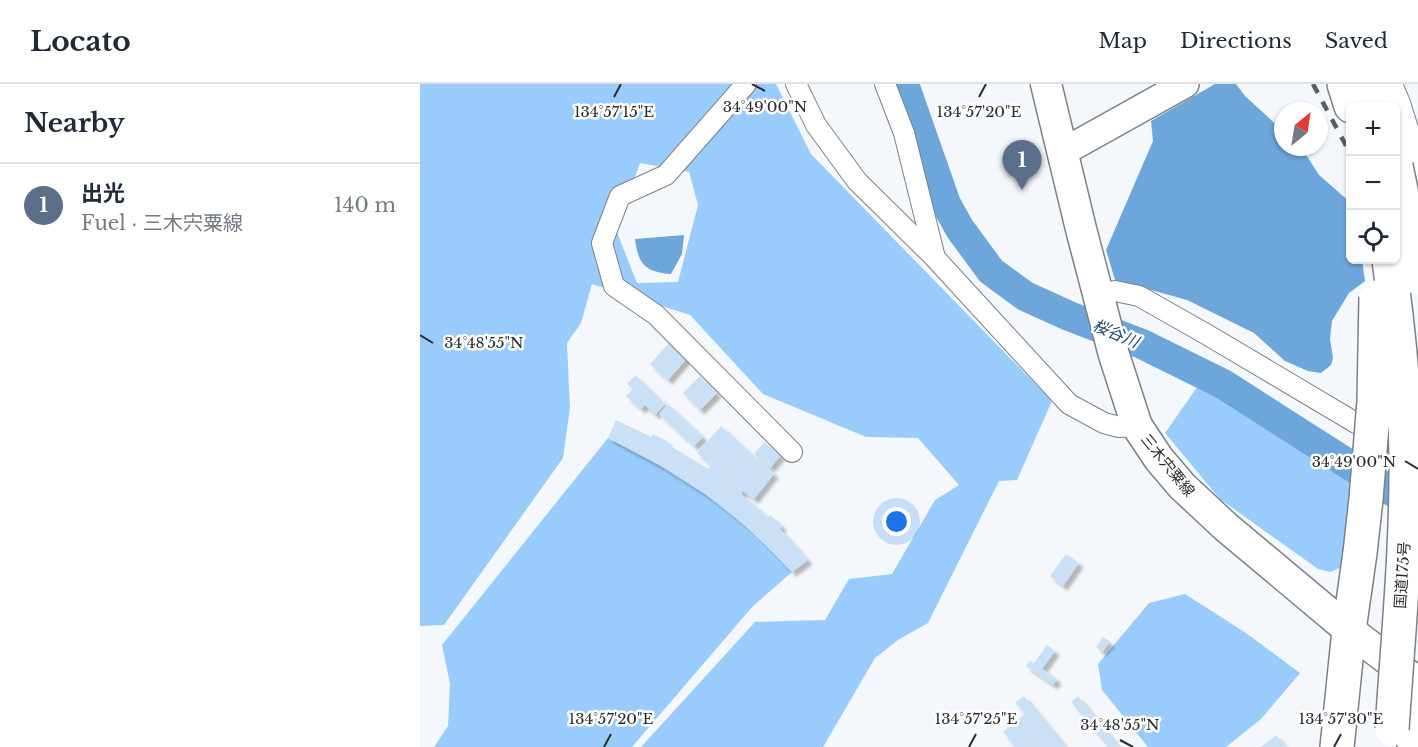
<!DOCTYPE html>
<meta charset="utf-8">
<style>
body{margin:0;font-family:"Libre Baskerville","Noto Sans JP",serif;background:#f2f2f3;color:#1f2937}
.controls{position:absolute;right:18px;top:18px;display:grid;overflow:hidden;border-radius:9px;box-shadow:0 2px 4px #0004}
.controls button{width:54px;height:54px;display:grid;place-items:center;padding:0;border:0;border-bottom:2px solid #e0e1e3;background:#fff;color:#1f2937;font:30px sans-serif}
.compass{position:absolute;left:854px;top:18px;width:54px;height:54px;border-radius:50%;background:#fff;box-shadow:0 2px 4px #0004;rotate:30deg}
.you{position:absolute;left:477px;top:438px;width:21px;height:21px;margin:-15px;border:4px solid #fff;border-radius:50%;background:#1a73e8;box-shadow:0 0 0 9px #1a73e833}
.badge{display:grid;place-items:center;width:39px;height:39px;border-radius:50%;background:#25669c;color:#fff;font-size:20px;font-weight:700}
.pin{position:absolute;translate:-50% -50px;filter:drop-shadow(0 2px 3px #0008)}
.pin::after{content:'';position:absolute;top:32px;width:21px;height:18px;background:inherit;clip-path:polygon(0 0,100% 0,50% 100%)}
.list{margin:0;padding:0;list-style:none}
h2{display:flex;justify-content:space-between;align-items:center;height:78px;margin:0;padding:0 24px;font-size:26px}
h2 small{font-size:20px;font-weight:400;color:#747a83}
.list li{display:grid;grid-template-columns:39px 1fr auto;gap:18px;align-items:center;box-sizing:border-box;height:84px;padding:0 24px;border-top:2px solid #e0e1e3}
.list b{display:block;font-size:22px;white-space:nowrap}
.list p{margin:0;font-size:20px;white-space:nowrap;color:#747a83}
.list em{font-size:20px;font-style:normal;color:#747a83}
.icon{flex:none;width:33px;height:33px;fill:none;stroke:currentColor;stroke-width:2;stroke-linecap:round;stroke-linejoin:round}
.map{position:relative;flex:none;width:998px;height:663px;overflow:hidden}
header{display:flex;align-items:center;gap:36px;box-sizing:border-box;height:84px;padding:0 30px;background:#fff;border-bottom:2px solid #e0e1e3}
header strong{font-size:28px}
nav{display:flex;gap:33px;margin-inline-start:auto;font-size:21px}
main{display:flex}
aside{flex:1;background:#fff}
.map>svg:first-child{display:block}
</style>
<header>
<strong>Locato</strong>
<nav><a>Map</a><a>Directions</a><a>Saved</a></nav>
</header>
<main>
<aside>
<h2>Nearby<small></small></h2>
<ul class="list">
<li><span class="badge" style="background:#5c6f8a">1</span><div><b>出光</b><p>Fuel · 三木宍粟線</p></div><em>140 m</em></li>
</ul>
</aside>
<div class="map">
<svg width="998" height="663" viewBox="0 0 998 663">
<defs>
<filter id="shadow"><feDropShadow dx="4.5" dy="4.5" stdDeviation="1.5" flood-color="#0004"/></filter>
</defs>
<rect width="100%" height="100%" fill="#f4f8fc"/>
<path fill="#99ccfc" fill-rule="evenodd" d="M 0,0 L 356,0 L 391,70 L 632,317 L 597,396 L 579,397 L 508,539 L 478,556 L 455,574 L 403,663 L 221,663 L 335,538 L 405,536 L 429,495 L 472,490 L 515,416 L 539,401 L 498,354 L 446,353 L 343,310 L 270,231 L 172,200 L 161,239 L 147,259 L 150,324 L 143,374 L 24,541 L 0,542 ZM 220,79 L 269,88 L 278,121 L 258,198 L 217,199 L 196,146 Z
M 780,299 L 847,336 L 937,397 L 922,483 L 910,488 L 898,485 L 800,415 L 745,349 Z
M 188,354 C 222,371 258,389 289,413 C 319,435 346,460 372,488 L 333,522 L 212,663 L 14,663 L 28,642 L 30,600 L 22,561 Z
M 765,510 L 826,549 L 880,589 L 841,635 L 806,663 L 728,663 L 682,606 L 678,580 L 729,519 Z"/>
<path fill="#6da6db" d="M 795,0 L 816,0 L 825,12 L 863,47 L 863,63 L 881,63 L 899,91 L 930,118 L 930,176 L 942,176 L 945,197 L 929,209 L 912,237 L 910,255 L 913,274 L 911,281 L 901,289 L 888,287 L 865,277 L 834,249 L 767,216 L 695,196 L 686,166 L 733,57 L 731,37 Z
M 264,151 L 262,170 L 251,190 C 224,188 218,179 215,155 Z"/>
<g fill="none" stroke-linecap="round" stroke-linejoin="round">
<path stroke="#6da6db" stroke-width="30" d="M 484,0 L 526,120 L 540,145 L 571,187 L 605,212 L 649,232 L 722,260 L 803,300 L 964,403 L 998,421"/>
</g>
<path fill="#c9e0f6" filter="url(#shadow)" d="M 249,259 L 267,274 L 248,296 L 230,280 Z
M 215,291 L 245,320 L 235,331 L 225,321 L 221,325 L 206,312 L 213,305 L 207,300 Z
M 280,292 L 297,309 L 280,326 L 263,309 Z
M 248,320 L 283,353 L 274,362 L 239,330 Z
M 196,336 L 231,353 L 233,350 L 248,358 L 247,360 L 288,385 L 291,381 L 277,369 L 301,342 L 354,390 L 334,415 L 323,407 L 321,410 L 348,433 L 350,431 L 362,442 L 360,445 L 388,476 L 372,488 L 330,445 L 288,412 L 241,382 L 188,354 Z
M 344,358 L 361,371 L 350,384 L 334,370 Z
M 646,470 L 659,479 L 643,502 L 630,492 Z
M 683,553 L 690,558 L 682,568 L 676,563 Z
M 627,561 L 635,567 L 622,585 L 637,595 L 633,601 L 606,582 L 610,577 L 614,579 Z
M 604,612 L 646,663 L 595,663 L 583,648 L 605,630 L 595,619 Z
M 658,612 L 699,663 L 688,663 L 651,618 Z
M 856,651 L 866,663 L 841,663 Z"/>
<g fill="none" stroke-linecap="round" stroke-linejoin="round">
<defs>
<path id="street" d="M 326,0 L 246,91 L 200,112 L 182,159 L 194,202 L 236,231 L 372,368
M 376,0 L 396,41 L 437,97 L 515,174 L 649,320 L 684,339 L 699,343 L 717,342
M 465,0 L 484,49 L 515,174
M 972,0 L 980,19 L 994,64
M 678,210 L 695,207 L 719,212 L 786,250 L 936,339 L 993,368"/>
<path id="secondary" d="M 643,68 L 765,0"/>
<path id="primary" d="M 626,0 L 661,145 L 694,271 L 717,342 L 739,375 L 762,402 L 806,443 L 929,546 L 992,594"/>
<path id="highway" d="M 924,0 L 931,22
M 955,0 L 964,22
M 976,52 L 996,109
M 917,663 L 929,546 L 940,469
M 994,663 L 998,607"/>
</defs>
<use href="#street" stroke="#7d8184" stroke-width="22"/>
<use href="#secondary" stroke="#7d8184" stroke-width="30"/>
<use href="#primary" stroke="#7d8184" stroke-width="33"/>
<use href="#highway" stroke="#7d8184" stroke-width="36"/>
<use href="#street" stroke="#fff" stroke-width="20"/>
<use href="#secondary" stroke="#fff" stroke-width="27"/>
<use href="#primary" stroke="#fff" stroke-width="30"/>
<use href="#highway" stroke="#fff" stroke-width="33"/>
<path stroke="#5b5d60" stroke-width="4.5" stroke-dasharray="10 10" stroke-linecap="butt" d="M 893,0 L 930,69
M 976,151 L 998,192"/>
<defs>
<path id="highway-bridge" d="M 976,82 L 994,169 L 998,194
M 969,176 C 978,241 985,305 986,371 C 987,462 978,554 972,645
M 940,469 L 946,415 L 954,317 L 956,213"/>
</defs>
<use href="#highway-bridge" stroke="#7d8184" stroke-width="36" stroke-linecap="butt"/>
<use href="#highway-bridge" stroke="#fff" stroke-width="33"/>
</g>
<path fill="none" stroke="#2a2b2d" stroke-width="2" d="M 332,0 L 345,7M 194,13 L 201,0M 559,13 L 566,0M 0,251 L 13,259M 985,377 L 998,385M 700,656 L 713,663M 184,663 L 191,650M 549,663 L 556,650M 914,663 L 921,650"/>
<g text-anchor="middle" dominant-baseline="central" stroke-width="5" stroke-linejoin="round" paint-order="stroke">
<g font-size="15" fill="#2a2b2d" stroke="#fff">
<text transform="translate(748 381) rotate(51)">三木宍粟線</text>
<text transform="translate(982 491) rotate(-86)">国道175号</text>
</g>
<g font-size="16" font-style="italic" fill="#1a4468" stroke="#fff">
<text transform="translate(696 249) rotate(23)">桜谷川</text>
</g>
</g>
<g font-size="15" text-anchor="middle" fill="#2a2b2d" stroke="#fff" stroke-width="5" stroke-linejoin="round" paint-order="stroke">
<text x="345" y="28">34°49'00"N</text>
<text x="194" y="33">134°57'15"E</text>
<text x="559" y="33">134°57'20"E</text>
<text x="64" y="264">34°48'55"N</text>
<text x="934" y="383">34°49'00"N</text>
<text x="191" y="640">134°57'20"E</text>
<text x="556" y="640">134°57'25"E</text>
<text x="921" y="640">134°57'30"E</text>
<text x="700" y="646">34°48'55"N</text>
</g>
</svg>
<div class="controls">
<button>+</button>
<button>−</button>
<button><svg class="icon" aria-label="locate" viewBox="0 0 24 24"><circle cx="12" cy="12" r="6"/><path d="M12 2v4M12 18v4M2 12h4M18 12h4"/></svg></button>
</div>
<svg class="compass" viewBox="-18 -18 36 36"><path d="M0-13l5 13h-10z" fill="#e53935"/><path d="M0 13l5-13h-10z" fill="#747a83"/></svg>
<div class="you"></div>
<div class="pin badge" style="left:602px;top:106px;background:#5c6f8a">1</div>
</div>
</main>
